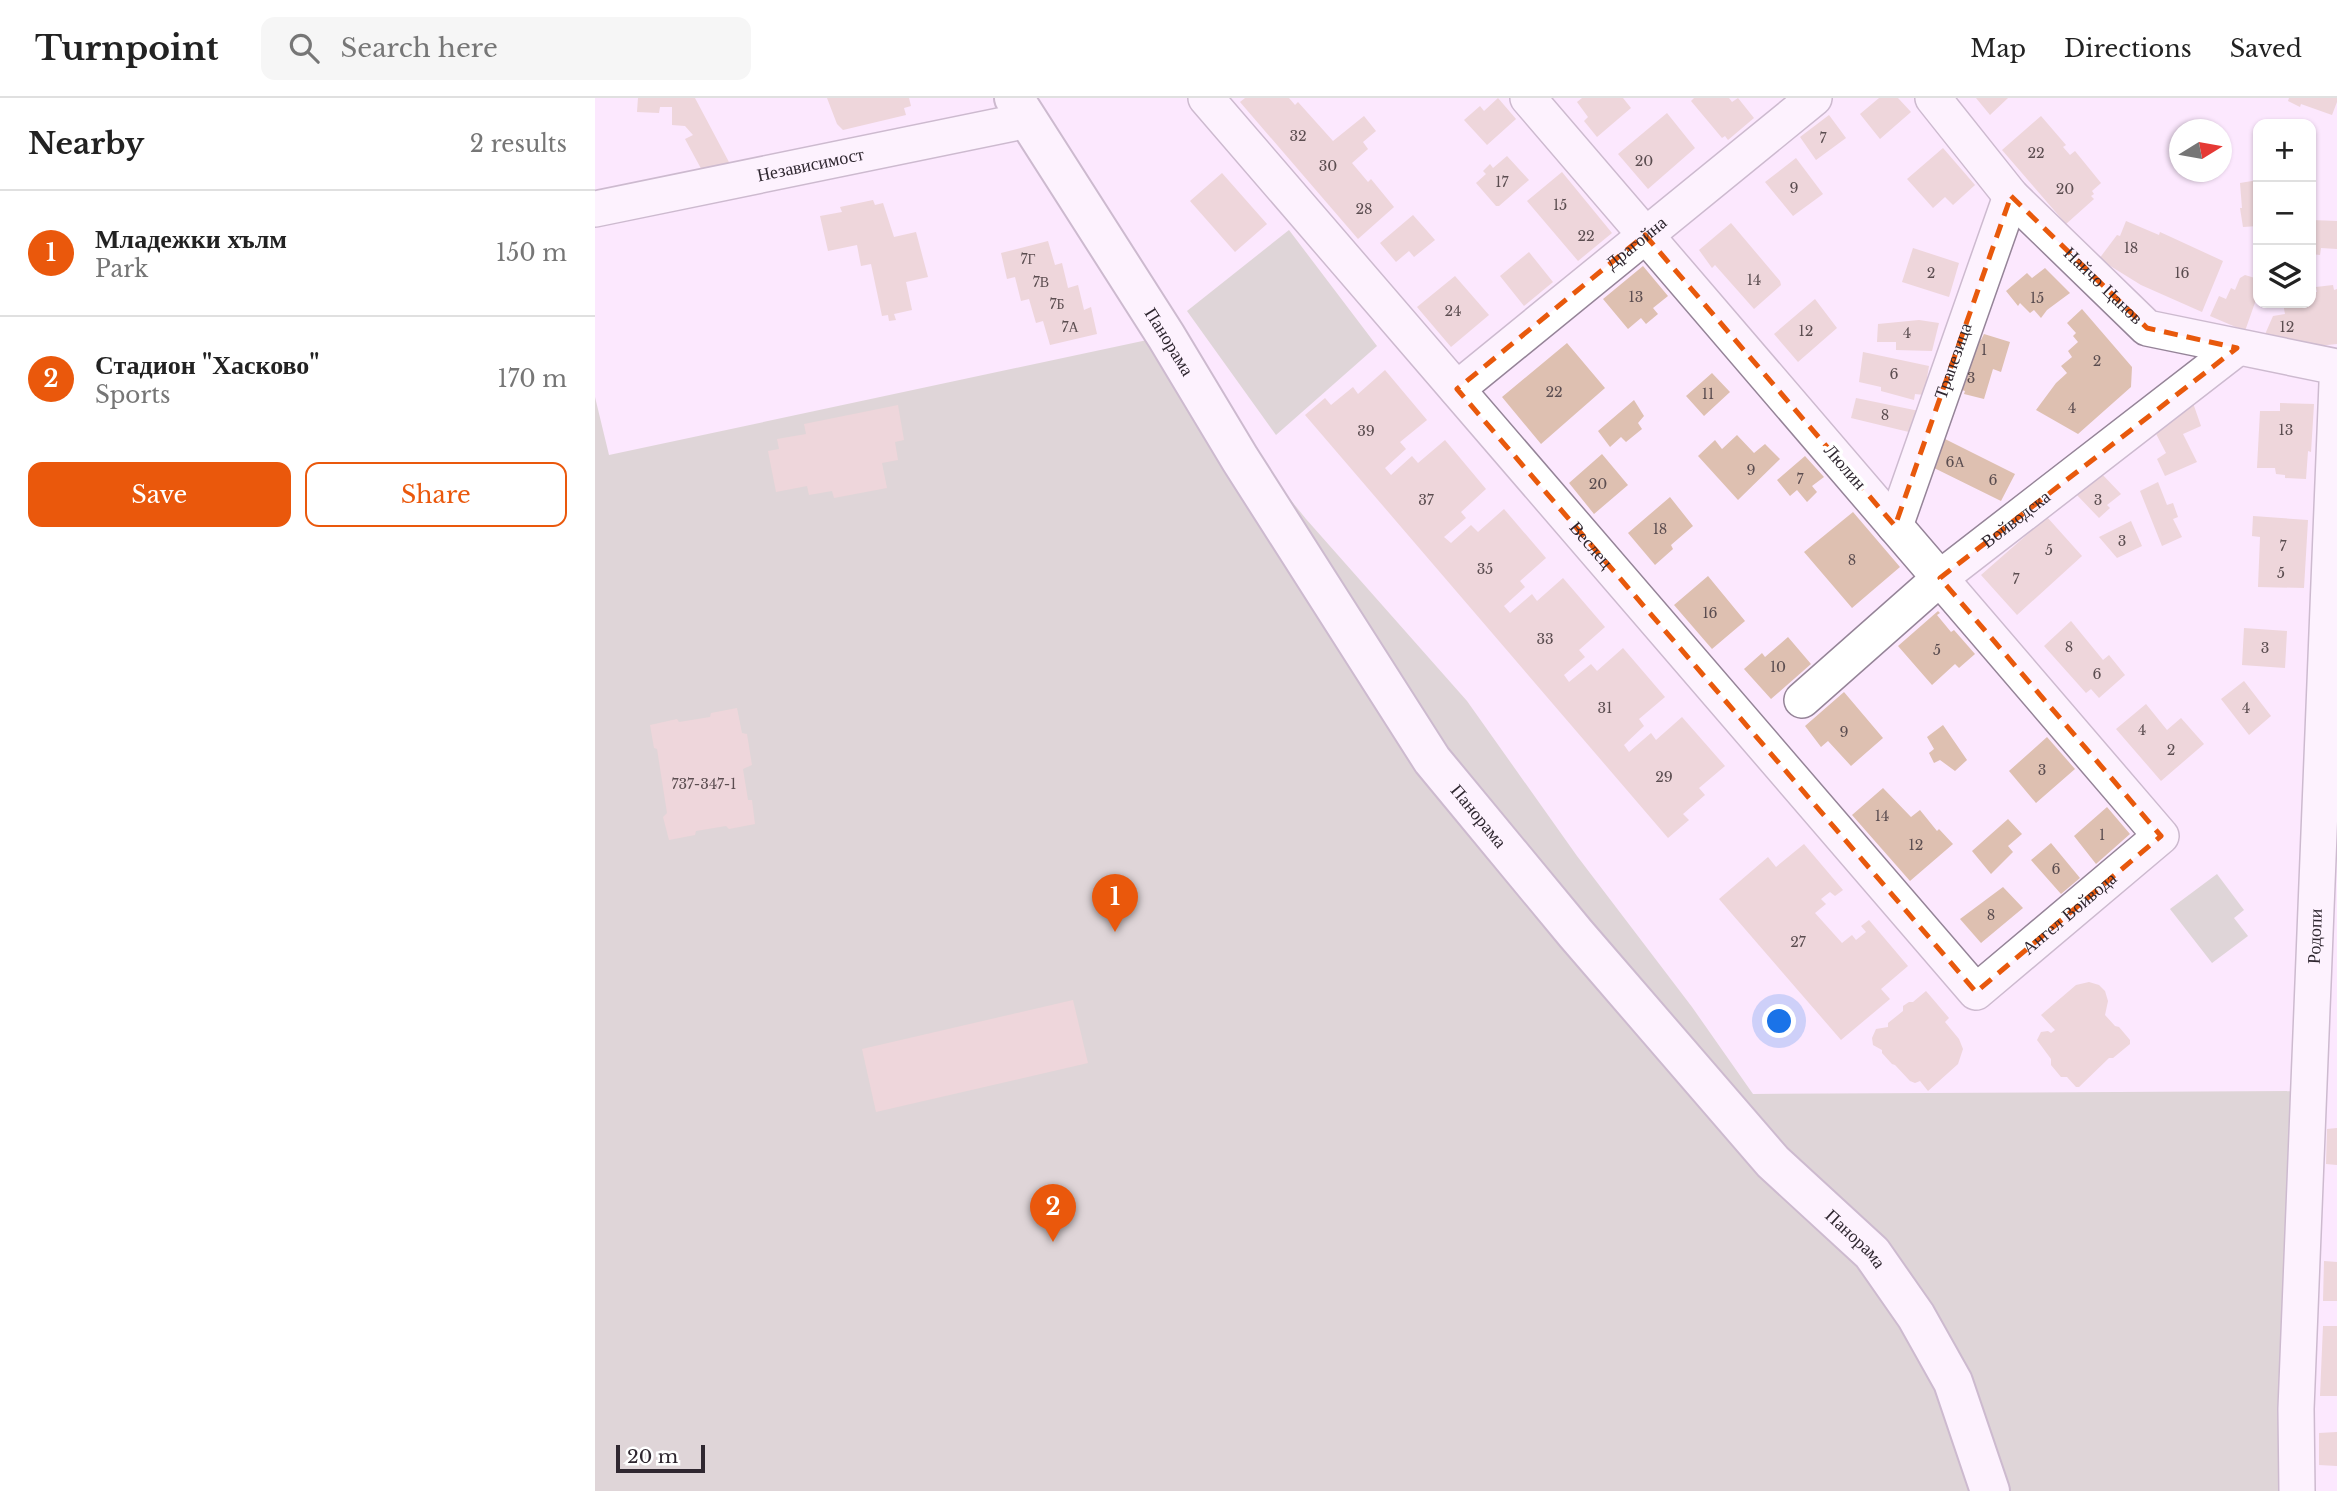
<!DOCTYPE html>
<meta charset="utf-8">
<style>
body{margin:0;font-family:"Libre Baskerville",serif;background:#f6f6f6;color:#222}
.controls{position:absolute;right:21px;top:21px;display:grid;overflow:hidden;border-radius:14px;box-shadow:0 2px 5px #0004}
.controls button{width:63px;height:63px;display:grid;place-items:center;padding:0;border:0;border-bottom:2px solid #e0e0e0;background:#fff;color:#222;font:35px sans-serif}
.compass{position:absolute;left:1574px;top:21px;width:63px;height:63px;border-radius:50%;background:#fff;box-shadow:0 2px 5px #0004;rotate:79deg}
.scale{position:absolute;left:21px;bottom:18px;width:89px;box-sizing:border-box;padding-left:7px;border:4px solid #2f2730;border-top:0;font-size:19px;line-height:24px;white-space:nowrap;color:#2f2730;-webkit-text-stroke:5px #fff;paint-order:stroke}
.you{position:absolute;left:1185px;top:924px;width:24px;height:24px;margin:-18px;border:5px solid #fff;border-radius:50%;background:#1a73e8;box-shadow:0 0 0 10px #1a73e833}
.badge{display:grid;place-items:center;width:46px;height:46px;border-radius:50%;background:#ea580c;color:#fff;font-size:23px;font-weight:700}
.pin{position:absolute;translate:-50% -58px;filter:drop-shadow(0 2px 4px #0008)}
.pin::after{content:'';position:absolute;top:37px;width:24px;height:21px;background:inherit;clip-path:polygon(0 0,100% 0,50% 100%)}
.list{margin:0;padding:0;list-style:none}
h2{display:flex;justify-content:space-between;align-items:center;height:91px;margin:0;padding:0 28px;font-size:30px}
h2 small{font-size:23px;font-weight:400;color:#767676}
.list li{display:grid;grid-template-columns:46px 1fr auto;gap:21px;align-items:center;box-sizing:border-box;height:126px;padding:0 28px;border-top:2px solid #e0e0e0}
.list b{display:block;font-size:26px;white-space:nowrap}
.list p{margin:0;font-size:23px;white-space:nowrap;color:#767676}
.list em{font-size:23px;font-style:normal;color:#767676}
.actions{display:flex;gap:14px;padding:21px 28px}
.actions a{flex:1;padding:16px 0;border:2px solid #ea580c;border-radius:14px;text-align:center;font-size:24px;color:#ea580c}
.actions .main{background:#ea580c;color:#fff}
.icon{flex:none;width:38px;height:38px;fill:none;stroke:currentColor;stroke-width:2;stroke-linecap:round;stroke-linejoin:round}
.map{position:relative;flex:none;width:1742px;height:1393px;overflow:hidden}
header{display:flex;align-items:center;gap:42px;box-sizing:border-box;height:98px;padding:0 35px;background:#fff;border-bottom:2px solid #e0e0e0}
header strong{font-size:33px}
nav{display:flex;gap:38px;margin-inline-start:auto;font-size:24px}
.search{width:490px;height:63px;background:#f6f6f6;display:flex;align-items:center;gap:18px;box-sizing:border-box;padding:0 24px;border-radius:14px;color:#767676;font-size:26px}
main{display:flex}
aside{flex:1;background:#fff}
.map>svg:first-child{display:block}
</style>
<header>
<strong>Turnpoint</strong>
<div class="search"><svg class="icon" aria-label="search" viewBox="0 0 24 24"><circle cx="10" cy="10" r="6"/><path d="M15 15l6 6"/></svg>Search here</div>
<nav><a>Map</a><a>Directions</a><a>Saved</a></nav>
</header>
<main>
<aside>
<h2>Nearby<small>2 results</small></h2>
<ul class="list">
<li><span class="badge">1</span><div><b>Младежки хълм</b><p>Park</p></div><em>150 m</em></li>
<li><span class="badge">2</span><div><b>Стадион &quot;Хасково&quot;</b><p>Sports</p></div><em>170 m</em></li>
</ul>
<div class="actions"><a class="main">Save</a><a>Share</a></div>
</aside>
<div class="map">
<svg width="1742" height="1393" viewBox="0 0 1742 1393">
<rect width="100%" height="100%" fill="#fce8fe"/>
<path fill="#bdbfaa" d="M 694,132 L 782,248 L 681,337 L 592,213 Z
M 571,238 L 599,282 L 711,421 L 872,603 L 982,758 L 1097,909 L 1158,996 L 1715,993 L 1702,1393 L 0,1393 L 0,299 L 14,357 Z
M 1622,776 L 1649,812 L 1639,820 L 1653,838 L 1617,865 L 1575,811 Z"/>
<path fill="#dec0b1" d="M 43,0 L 100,0 L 135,66 L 109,76 L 90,41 L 98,37 L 90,28 L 77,27 L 77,9 L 65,9 L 64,15 L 42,14 Z
M 232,0 L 314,0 L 316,8 L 309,10 L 311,17 L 248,32 L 242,26 Z
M 650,0 L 694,0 L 700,7 L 703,4 L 738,43 L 769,18 L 781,33 L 768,44 L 773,51 L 757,65 L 773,84 L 776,81 L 799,109 L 763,141 L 645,4 Z
M 903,0 L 921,21 L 892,47 L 869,22 L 885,8 L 889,13 Z
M 987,0 L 1028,0 L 1036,10 L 1002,39 L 989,23 L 993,19 L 982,4 Z
M 1099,0 L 1134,0 L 1137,4 L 1143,0 L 1159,20 L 1133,42 L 1130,38 L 1127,40 L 1096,3 Z
M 1284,0 L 1303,0 L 1316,14 L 1285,41 L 1265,16 Z
M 1381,0 L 1413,0 L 1395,17 Z
M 1694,0 L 1742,0 L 1742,4 L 1737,17 L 1706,6 L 1705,9 L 1693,3 Z
M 1072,15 L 1100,50 L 1053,91 L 1023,56 Z
M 1234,17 L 1251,40 L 1221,62 L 1205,39 Z
M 1446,18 L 1471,47 L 1468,49 L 1475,57 L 1480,53 L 1506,85 L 1497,93 L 1499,96 L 1496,98 L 1499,101 L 1471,126 L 1407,52 Z
M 1348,50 L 1380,87 L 1358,107 L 1350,99 L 1338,110 L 1312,81 Z
M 912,58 L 934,82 L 904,108 L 901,108 L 881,85 L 891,76 L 888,73 L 895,66 L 898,70 Z
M 1201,60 L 1228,96 L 1198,118 L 1170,84 Z
M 967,74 L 1017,135 L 983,163 L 932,103 Z
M 627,75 L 672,126 L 640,154 L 595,103 Z
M 1663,82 L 1663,128 L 1648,129 L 1645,110 L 1647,110 L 1645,85 Z
M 278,102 L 280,107 L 288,105 L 299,139 L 321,134 L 333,179 L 311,184 L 317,212 L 299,216 L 301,222 L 294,223 L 293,217 L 287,218 L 276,166 L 266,168 L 262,147 L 233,153 L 225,118 L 247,114 L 245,109 Z
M 818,117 L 840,142 L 819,159 L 814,153 L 801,164 L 785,145 Z
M 1716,122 L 1742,123 L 1742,151 L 1726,150 L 1725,157 L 1716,156 Z
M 1531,123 L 1564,137 L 1565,134 L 1628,163 L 1607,214 L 1546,187 L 1504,161 L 1522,137 L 1525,138 Z
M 1136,125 L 1185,183 L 1186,187 L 1159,211 L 1120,167 L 1117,170 L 1104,152 Z
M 453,143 L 460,167 L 467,165 L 473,190 L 483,187 L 489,212 L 496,209 L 502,236 L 455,247 L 448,223 L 441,225 L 434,201 L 426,203 L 420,179 L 412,181 L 406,155 Z
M 1318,150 L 1364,165 L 1354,199 L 1307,184 Z
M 934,154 L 958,184 L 929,208 L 905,178 Z
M 1048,168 L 1073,198 L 1058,210 L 1063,216 L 1051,226 L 1046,220 L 1033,231 L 1008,201 Z
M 1450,170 L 1475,195 L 1452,212 L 1446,220 L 1439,212 L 1435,215 L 1425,205 L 1423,208 L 1411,193 L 1432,175 L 1437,180 Z
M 1650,177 L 1663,181 L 1663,196 L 1650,233 L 1615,218 L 1624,198 L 1631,201 L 1636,190 L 1640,192 L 1645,180 Z
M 860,178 L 894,217 L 856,249 L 822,209 Z
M 1738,187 L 1739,192 L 1742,191 L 1742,246 L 1693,251 L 1668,241 L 1678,218 L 1690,216 L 1688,205 L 1716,205 L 1716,194 L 1722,194 L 1721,189 Z
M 1220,201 L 1242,230 L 1203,264 L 1179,236 Z
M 1487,211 L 1537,269 L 1536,289 L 1483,336 L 1441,312 L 1461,285 L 1472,275 L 1466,268 L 1477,259 L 1473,253 L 1483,244 L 1478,238 L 1481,235 L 1472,225 Z
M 1324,222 L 1344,225 L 1337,253 L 1301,252 L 1301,244 L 1282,244 L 1283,226 Z
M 1389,236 L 1415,244 L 1406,274 L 1398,271 L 1389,301 L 1369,296 L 1370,293 L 1353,288 L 1371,238 L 1386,242 Z
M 972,245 L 1010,290 L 946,346 L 907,299 Z
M 1268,254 L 1334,268 L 1329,297 L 1320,296 L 1319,302 L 1286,293 L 1286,289 L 1264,284 Z
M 790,272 L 832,322 L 805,344 L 811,351 L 790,370 L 796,377 L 817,358 L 823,365 L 850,342 L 891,391 L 866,414 L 871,420 L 849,439 L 856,445 L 876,427 L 883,434 L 909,411 L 951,460 L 925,483 L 930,489 L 909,508 L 915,515 L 937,496 L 942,503 L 968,480 L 1010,529 L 984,552 L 990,559 L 969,577 L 974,584 L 996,566 L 1002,573 L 1028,550 L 1070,599 L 1044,621 L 1049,628 L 1029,647 L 1034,654 L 1056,635 L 1061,642 L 1087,619 L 1130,668 L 1104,690 L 1110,697 L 1088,716 L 1094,722 L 1073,740 L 710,317 L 730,300 L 736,307 L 758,289 L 763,296 Z
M 1117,275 L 1135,294 L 1109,318 L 1091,298 Z
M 1261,300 L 1324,313 L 1318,335 L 1256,320 Z
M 1039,302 L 1049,318 L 1043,325 L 1047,331 L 1031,344 L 1026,339 L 1015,349 L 1003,333 Z
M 1598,305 L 1606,328 L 1588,336 L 1602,364 L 1570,378 L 1562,361 L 1571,355 L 1557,328 Z
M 1685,305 L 1719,306 L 1716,354 L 1713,353 L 1711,381 L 1690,380 L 1690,377 L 1681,376 L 1680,370 L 1662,370 L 1665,313 L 1685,313 Z
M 303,307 L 309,342 L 300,344 L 303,362 L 287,365 L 292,390 L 239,400 L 237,393 L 214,397 L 212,388 L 181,394 L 173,353 L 184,351 L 182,341 L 211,336 L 209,326 Z
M 1142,337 L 1159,355 L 1170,346 L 1185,361 L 1143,402 L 1103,358 L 1120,342 L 1127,351 Z
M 1344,338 L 1420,376 L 1406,403 L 1333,367 Z
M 1007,356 L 1033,387 L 999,416 L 974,385 Z
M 1210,358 L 1229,379 L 1217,388 L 1222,394 L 1212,404 L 1202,392 L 1195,398 L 1182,382 Z
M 1504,373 L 1526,396 L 1512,407 L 1515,410 L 1504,420 L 1480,395 Z
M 1563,384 L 1572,407 L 1578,405 L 1583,419 L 1578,421 L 1587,439 L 1567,448 L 1545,393 Z
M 1075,399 L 1098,428 L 1076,447 L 1078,451 L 1060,467 L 1033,435 Z
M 1258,414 L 1305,469 L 1257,510 L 1209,454 Z
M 1658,418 L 1713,422 L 1709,490 L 1663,489 L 1665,439 L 1657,438 Z
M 1452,419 L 1487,458 L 1422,517 L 1386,477 Z
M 1536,423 L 1547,448 L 1522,460 L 1504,439 Z
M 1113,478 L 1150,523 L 1117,551 L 1079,507 Z
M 1343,513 L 1345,515 L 1342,517 L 1356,534 L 1359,532 L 1380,556 L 1364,570 L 1360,566 L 1337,587 L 1303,548 Z
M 1476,523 L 1508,562 L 1514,557 L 1530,577 L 1504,600 L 1496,591 L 1491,595 L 1449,548 Z
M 1649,530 L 1692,533 L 1690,570 L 1647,567 Z
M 1193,539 L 1216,566 L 1176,601 L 1149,571 L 1167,555 L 1170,559 Z
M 1649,583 L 1676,618 L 1654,637 L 1626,601 Z
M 1249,594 L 1288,640 L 1256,668 L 1233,643 L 1226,649 L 1210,628 Z
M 1551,606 L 1572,632 L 1586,620 L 1609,646 L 1566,683 L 1521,631 Z
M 142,610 L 147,635 L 152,636 L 157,667 L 148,671 L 153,702 L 157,702 L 160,726 L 134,731 L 131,728 L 101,733 L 100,737 L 74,742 L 68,719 L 72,715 L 62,651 L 59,650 L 55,627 L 82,621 L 84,624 L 115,619 L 116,615 Z
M 1348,627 L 1372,662 L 1360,673 L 1345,662 L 1339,665 L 1334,655 L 1339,651 L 1332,639 Z
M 1452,639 L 1480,671 L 1441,705 L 1414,673 Z
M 1288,690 L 1316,719 L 1325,712 L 1342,733 L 1344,731 L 1358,746 L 1315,783 L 1257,717 Z
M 1512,709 L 1535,736 L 1501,766 L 1479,738 Z
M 1413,721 L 1427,736 L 1413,748 L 1418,754 L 1396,776 L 1377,753 Z
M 1456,745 L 1485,780 L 1466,796 L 1436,762 Z
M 1209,746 L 1248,792 L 1240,798 L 1235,794 L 1226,801 L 1231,806 L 1220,815 L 1247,845 L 1257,837 L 1261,842 L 1271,834 L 1266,828 L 1274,822 L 1313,868 L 1286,891 L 1295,901 L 1246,942 L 1124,801 L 1173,759 L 1181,769 Z
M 1408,789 L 1428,810 L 1386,845 L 1365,821 Z
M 1494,884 L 1504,887 L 1510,893 L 1513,903 L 1510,917 L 1520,928 L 1524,929 L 1535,942 L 1535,946 L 1518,960 L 1514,960 L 1484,989 L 1481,989 L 1472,979 L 1466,979 L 1456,967 L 1456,961 L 1442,942 L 1446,934 L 1453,933 L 1456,935 L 1460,932 L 1446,917 L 1481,887 Z
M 1331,893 L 1354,920 L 1350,924 L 1364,941 L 1368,951 L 1363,966 L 1333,993 L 1325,983 L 1320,985 L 1315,983 L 1300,967 L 1297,966 L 1287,955 L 1287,952 L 1278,947 L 1277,940 L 1281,931 L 1293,929 L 1293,925 L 1308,913 L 1308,908 L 1314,904 L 1318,904 Z
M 478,902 L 493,965 L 281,1014 L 267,951 Z
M 1742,1030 L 1742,1067 L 1731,1066 L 1732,1031 Z
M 1729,1163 L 1742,1164 L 1742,1203 L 1728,1203 Z
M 1728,1228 L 1742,1228 L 1742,1298 L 1725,1298 Z
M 1742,1334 L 1742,1368 L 1724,1367 L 1724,1335 Z"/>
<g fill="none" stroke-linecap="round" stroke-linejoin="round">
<defs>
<g id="minor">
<path id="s1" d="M 611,0 L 1381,894 L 1566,738 L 933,0"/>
<path id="s2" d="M 1338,0 L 1416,98 L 1552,230 L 1742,269"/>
<path id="s3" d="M 0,111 L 433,22"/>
<path id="s4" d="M 862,291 L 1219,0"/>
<path id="s5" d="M 1300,428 L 1416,98"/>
<path id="s6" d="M 1207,602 L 1345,480 L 1642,250"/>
<path id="s7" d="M 1702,1393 L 1701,1311 L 1742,285"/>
</g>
<g id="tertiary">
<path id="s8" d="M 419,0 L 571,238 L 645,361 L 837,662 L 981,836 L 1178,1064 L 1277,1155 L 1321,1218 L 1358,1284 L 1395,1393"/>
</g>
</defs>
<use href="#minor" stroke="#958498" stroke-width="38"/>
<use href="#tertiary" stroke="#958498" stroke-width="42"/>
<use href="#minor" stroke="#fff" stroke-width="35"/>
<use href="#tertiary" stroke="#fff" stroke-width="38"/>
</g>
<path d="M0 0H1742V1393H0ZM 1416,98 L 1552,230 L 1642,250 L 1345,480 L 1566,738 L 1381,894 L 862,291 L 1050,137 L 1300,428 Z" fill="#fce8fe" fill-opacity=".55" fill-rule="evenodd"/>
<path fill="none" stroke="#e8590c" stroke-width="5" stroke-dasharray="14 9" stroke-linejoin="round" d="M 1416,98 L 1552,230 L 1642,250 L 1345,480 L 1566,738 L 1381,894 L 862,291 L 1050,137 L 1300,428 Z"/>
<g text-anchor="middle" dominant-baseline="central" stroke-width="7" stroke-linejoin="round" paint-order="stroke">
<g font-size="14" fill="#5b4d50">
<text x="703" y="38">32</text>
<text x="1228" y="40">7</text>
<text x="1441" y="55">22</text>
<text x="1049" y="63">20</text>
<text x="733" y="68">30</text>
<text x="907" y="84">17</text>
<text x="1199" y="90">9</text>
<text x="1470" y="91">20</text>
<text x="965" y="107">15</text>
<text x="769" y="111">28</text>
<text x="991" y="138">22</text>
<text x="1536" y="150">18</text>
<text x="433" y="161">7Г</text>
<text x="1336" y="175">2</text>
<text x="1587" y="175">16</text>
<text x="1159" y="182">14</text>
<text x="446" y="184">7В</text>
<text x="1041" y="199">13</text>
<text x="1442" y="200">15</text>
<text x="462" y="206">7Б</text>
<text x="858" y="213">24</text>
<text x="475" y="229">7А</text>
<text x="1692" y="229">12</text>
<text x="1211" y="233">12</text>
<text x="1312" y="235">4</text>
<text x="1389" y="252">1</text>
<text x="1502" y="263">2</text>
<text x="1299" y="276">6</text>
<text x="1376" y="280">3</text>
<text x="959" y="294">22</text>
<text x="1113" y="296">11</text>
<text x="1477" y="310">4</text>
<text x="1290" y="317">8</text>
<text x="1691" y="332">13</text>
<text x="771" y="333">39</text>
<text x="1360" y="364">6А</text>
<text x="1156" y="372">9</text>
<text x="1205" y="381">7</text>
<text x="1398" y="382">6</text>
<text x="1003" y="386">20</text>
<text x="831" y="402">37</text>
<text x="1503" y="402">3</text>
<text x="1065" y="431">18</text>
<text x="1527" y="443">3</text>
<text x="1688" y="448">7</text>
<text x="1454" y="452">5</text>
<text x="1257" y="462">8</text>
<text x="890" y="471">35</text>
<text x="1686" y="475">5</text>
<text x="1421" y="481">7</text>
<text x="1115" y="515">16</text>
<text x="950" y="541">33</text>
<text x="1474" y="549">8</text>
<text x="1670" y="550">3</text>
<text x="1342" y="552">5</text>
<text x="1183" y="569">10</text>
<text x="1502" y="576">6</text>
<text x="1010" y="610">31</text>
<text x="1651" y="610">4</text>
<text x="1547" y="632">4</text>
<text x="1249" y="634">9</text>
<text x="1576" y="652">2</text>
<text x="1447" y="672">3</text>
<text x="1069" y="679">29</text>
<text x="109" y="686">737-347-1</text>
<text x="1287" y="718">14</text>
<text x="1507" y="737">1</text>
<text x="1321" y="747">12</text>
<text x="1461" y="771">6</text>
<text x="1396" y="817">8</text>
<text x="1203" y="844">27</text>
</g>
<g font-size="18" fill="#2f2730" stroke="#fff">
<text stroke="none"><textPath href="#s3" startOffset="220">Независимост</textPath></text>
<text stroke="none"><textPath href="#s4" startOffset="231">Драгойна</textPath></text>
<text stroke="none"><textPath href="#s2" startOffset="254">Найчо Цанов</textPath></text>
<text stroke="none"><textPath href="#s8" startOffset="289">Панорама</textPath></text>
<text stroke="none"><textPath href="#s5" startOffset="175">Трапезица</textPath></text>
<text transform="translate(1250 369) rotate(49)">Люлин</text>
<text stroke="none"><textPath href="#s6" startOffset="280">Войводска</textPath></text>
<text stroke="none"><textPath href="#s1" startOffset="590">Веслец</textPath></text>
<text stroke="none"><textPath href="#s8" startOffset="856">Панорама</textPath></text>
<text stroke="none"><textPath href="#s1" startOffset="1302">Ангел Войвода</textPath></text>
<text stroke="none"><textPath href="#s7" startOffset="555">Родопи</textPath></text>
<text stroke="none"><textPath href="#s8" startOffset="1423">Панорама</textPath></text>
</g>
</g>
</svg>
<div class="controls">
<button>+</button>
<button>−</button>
<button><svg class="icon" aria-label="layers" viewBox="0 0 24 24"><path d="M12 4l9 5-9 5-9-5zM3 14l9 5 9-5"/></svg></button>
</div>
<svg class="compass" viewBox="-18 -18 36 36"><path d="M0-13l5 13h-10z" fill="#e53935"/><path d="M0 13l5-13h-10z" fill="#767676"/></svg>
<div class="scale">20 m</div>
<div class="you"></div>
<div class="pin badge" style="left:520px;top:834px">1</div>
<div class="pin badge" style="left:458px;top:1144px">2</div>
</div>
</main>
